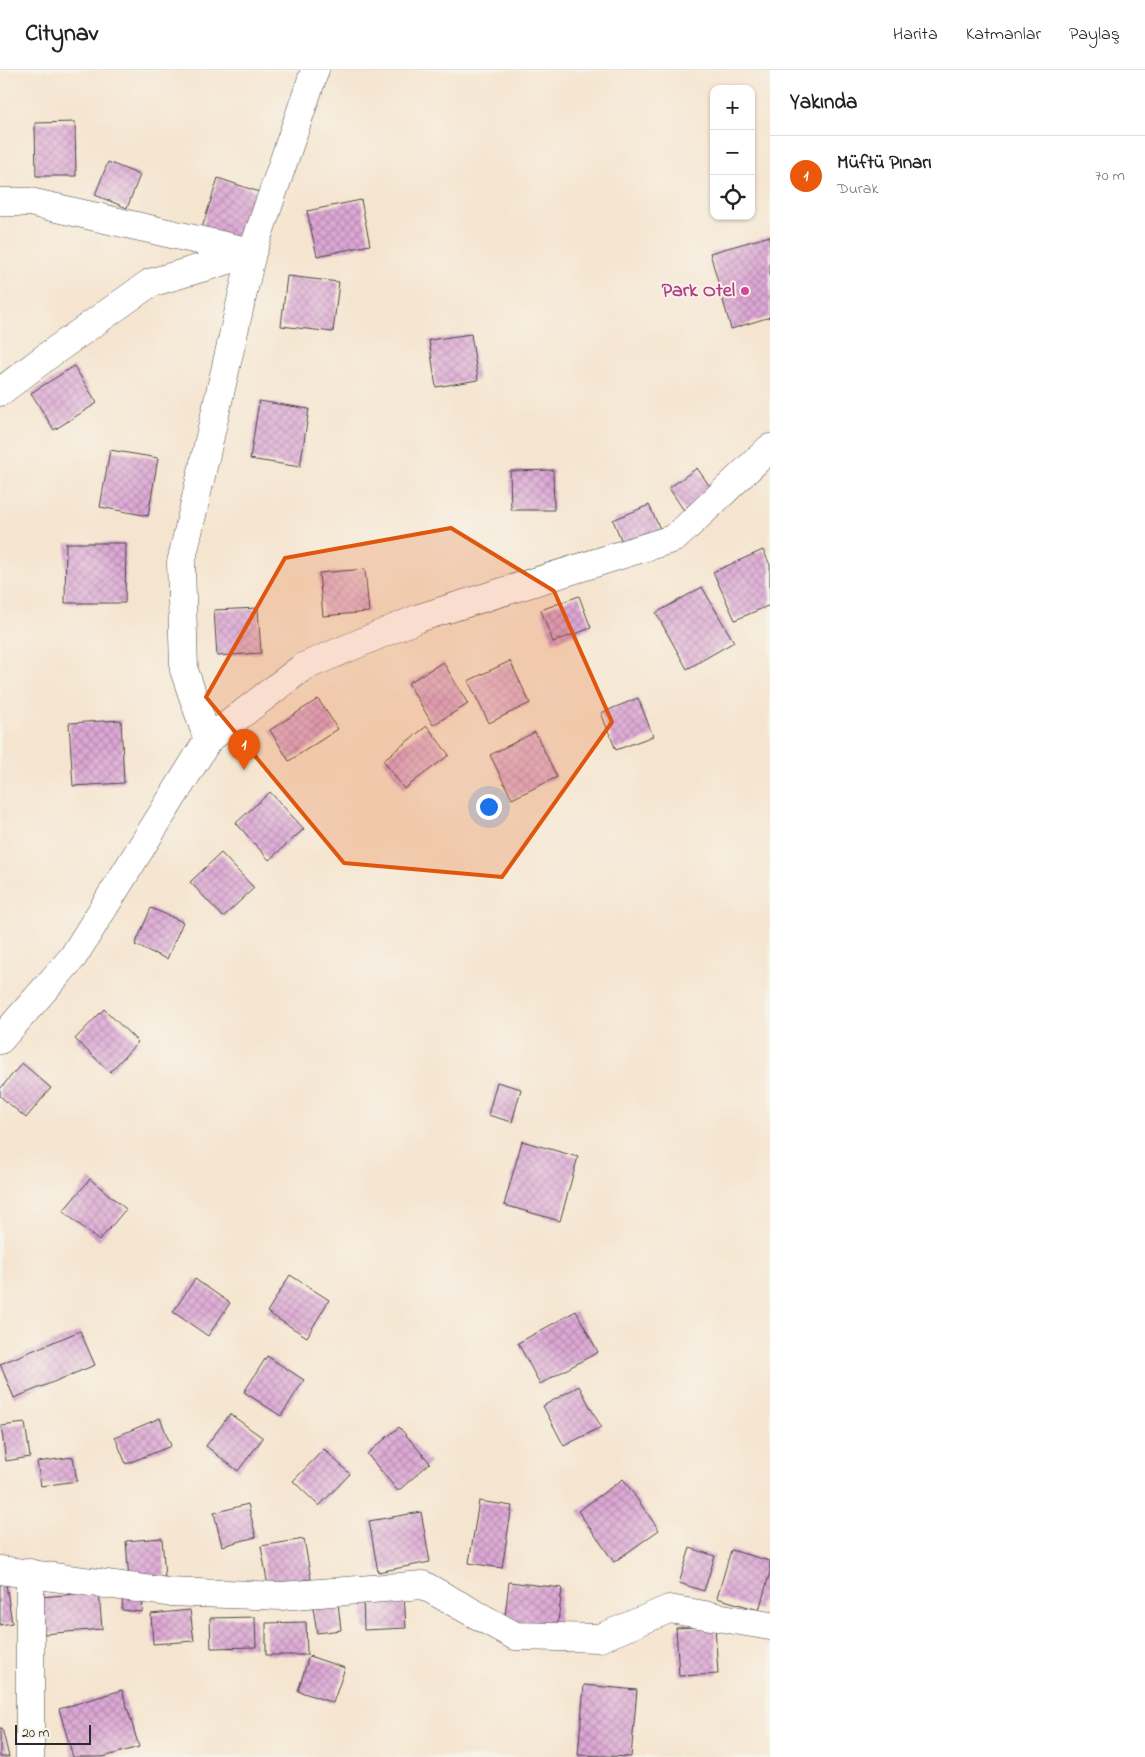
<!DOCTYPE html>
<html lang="tr">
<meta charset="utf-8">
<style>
body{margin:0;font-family:"Indie Flower",sans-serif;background:#f6f6f6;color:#222}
.controls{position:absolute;right:15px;top:15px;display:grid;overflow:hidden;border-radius:10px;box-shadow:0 1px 4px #0004}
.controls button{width:45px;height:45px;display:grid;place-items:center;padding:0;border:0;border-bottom:1px solid #e0e0e0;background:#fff;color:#222;font:25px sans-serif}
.scale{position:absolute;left:15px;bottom:12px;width:76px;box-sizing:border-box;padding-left:5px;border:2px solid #2b2b2b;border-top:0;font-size:14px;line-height:18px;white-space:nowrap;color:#2b2b2b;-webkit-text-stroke:4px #f7f3e8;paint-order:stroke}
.you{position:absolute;left:488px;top:736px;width:18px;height:18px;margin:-12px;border:4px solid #fff;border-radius:50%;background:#1a73e8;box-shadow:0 0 0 8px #1a73e833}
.badge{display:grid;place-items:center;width:32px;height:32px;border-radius:50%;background:#ea580c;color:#fff;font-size:16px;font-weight:700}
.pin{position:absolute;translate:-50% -41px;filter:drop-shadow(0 1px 2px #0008)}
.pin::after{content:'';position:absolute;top:26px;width:18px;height:15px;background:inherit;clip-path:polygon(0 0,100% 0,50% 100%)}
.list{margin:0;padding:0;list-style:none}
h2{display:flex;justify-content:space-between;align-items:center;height:65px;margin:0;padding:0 20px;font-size:21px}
h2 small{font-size:16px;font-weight:400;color:#767676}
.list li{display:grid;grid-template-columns:32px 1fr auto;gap:15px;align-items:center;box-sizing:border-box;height:80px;padding:0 20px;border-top:1px solid #e0e0e0}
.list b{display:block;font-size:19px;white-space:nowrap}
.list p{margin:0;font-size:16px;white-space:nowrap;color:#767676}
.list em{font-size:16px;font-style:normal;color:#767676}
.icon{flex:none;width:28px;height:28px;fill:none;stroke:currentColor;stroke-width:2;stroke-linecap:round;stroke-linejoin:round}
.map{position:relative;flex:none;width:770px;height:1687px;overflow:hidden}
header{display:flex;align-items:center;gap:30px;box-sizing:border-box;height:70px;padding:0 25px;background:#fff;border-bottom:1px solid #e0e0e0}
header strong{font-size:24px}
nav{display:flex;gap:28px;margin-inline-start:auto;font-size:18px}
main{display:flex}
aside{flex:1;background:#fff}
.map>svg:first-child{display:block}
</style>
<header>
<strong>Citynav</strong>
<nav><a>Harita</a><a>Katmanlar</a><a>Paylaş</a></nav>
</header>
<main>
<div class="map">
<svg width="770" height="1687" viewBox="0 0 770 1687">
<defs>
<pattern id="building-cross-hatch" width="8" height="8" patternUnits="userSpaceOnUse" patternTransform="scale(1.25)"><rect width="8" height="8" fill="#dda8d5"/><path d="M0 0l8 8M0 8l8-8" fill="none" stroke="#b389ad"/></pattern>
</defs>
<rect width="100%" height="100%" fill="#f7f3e8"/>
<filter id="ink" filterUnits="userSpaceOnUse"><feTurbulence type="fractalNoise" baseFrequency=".02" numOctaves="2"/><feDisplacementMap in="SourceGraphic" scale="10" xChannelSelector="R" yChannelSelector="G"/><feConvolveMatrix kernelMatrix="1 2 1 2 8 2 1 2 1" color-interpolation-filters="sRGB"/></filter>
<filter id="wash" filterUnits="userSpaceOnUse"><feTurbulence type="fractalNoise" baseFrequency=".0096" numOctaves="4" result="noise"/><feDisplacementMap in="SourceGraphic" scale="20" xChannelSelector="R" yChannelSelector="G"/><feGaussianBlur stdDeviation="1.12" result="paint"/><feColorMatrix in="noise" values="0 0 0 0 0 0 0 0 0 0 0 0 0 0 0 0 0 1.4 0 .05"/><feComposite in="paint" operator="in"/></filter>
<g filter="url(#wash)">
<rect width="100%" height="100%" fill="#f5e5d0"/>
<g id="blocks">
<path fill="url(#building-cross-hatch)" d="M 75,52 L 76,106 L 36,106 L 35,53 Z
M 108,92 L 140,105 L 127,138 L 95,125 Z
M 218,108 L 262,123 L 245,176 L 201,161 Z
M 361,130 L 370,175 L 317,186 L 307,141 Z
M 770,166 L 770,247 L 731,259 L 710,183 Z
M 287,206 L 339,212 L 333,262 L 281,256 Z
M 471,264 L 478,310 L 436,317 L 429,270 Z
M 74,296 L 97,333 L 54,360 L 31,323 Z
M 259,331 L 309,339 L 300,397 L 250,389 Z
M 110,380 L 158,388 L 148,446 L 100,437 Z
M 697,398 L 716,425 L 687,445 L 669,418 Z
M 553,400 L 554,440 L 511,440 L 510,401 Z
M 649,435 L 661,461 L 624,477 L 613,450 Z
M 66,473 L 126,473 L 125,533 L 65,533 Z
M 763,480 L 770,495 L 770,535 L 735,550 L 713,502 Z
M 365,499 L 369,542 L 323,546 L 319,503 Z
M 702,517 L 734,572 L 687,599 L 656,543 Z
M 579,526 L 591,558 L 553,572 L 541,540 Z
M 258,538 L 261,583 L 217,586 L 214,540 Z
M 510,591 L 530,633 L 489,653 L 468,611 Z
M 443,592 L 468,634 L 433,655 L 408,613 Z
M 638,628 L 653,666 L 616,680 L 601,643 Z
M 318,629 L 338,659 L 289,691 L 270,660 Z
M 121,650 L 124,713 L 73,716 L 69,653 Z
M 427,656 L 449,685 L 404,719 L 383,690 Z
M 535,662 L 557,707 L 512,729 L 490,685 Z
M 270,722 L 304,759 L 269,790 L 236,753 Z
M 221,783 L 254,818 L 223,847 L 190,812 Z
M 151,838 L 183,852 L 167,889 L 135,875 Z
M 104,939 L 138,972 L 110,1002 L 75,969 Z
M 22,993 L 51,1018 L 26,1048 L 0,1026 L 0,1019 Z
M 497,1012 L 521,1019 L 512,1052 L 488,1045 Z
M 522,1071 L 578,1087 L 560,1151 L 504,1135 Z
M 90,1109 L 126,1139 L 99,1171 L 63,1141 Z
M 290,1205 L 329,1230 L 307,1267 L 267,1242 Z
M 195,1209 L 230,1233 L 208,1266 L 173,1242 Z
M 576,1241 L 598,1282 L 540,1314 L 518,1273 Z
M 80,1261 L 95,1295 L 14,1328 L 0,1294 Z
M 267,1286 L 304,1310 L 281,1346 L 244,1322 Z
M 579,1316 L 601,1357 L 564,1376 L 543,1336 Z
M 230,1344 L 263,1368 L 238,1401 L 206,1376 Z
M 160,1348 L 171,1376 L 126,1394 L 115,1367 Z
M 25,1353 L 30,1387 L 6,1391 L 1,1356 Z
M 399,1357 L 430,1393 L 398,1421 L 367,1384 Z
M 324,1379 L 350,1404 L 319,1436 L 293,1411 Z
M 73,1387 L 77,1411 L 41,1416 L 37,1392 Z
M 623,1409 L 659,1460 L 614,1492 L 578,1441 Z
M 479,1431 L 512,1436 L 502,1498 L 469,1493 Z
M 248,1434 L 256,1467 L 222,1476 L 214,1443 Z
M 421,1442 L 430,1492 L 378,1502 L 369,1451 Z
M 162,1468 L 165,1507 L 129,1510 L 126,1471 Z
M 304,1469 L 311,1509 L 268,1516 L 261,1476 Z
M 690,1478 L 715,1486 L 704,1521 L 679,1513 Z
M 731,1480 L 770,1491 L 770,1502 L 759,1540 L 717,1528 Z
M 509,1512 L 562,1518 L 557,1561 L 504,1555 Z
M 6,1514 L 12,1553 L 0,1555 L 0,1515 Z
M 99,1522 L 102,1559 L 44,1564 L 41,1527 Z
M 123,1522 L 144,1523 L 142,1542 L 122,1540 Z
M 404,1524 L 406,1558 L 364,1560 L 363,1526 Z
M 338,1533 L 341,1560 L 317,1563 L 313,1537 Z
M 190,1540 L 194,1571 L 153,1574 L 151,1544 Z
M 255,1547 L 256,1577 L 211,1578 L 210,1548 Z
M 306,1552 L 307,1585 L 266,1585 L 266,1553 Z
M 715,1556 L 718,1604 L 679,1606 L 676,1558 Z
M 309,1586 L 345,1598 L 333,1633 L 298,1621 Z
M 584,1615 L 637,1620 L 631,1687 L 578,1685 Z
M 122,1620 L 139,1677 L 103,1687 L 73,1687 L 59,1639 Z
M 0,1658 L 2,1658 L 9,1687 L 0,1687 Z"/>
</g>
</g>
<g filter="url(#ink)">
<use href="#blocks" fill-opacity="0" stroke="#494744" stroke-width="1"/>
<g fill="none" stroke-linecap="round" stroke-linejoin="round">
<defs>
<path id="street" d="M 0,132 L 30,132 L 251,182
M 0,322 L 50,284 L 150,213 L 252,183
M 208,670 L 184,600 L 181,493 L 252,183 L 315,0
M 0,1500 L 167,1522 L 281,1526 L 423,1515 L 515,1566 L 600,1568 L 669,1539 L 770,1556
M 30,1503 L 30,1687"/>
<path id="secondary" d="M 0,970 L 73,887 L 208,670 L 303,597 L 419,548 L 675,468 L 770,378"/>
</defs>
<use href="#street" stroke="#494744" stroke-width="29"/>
<use href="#secondary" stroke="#494744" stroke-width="29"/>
<use href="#street" stroke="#fff" stroke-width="28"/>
<use href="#secondary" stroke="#fff" stroke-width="28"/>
</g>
</g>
<path fill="#df570e" fill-opacity="0.2" stroke="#df570e" stroke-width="4" stroke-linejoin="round" d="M 451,458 L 554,521 L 612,652 L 502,807 L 344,793 L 206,627 L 285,488 Z"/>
<circle fill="#d1479c" stroke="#f7f3e8" stroke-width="2" cx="745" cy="221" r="5"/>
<g text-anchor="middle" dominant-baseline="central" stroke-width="4" stroke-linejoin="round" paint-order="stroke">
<g font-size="20" font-weight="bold" fill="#b23c85" stroke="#f7f3e8" text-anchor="end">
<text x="735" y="221">Park Otel</text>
</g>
</g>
</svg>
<div class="controls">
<button>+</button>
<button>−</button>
<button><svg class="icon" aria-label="locate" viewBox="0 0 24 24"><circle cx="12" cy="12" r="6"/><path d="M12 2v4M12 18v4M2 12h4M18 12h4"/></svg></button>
</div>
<div class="scale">20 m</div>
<div class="you"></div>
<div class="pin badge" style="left:244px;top:700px">1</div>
</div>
<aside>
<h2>Yakında<small></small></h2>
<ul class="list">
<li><span class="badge">1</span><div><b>Müftü Pınarı</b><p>Durak</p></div><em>70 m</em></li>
</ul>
</aside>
</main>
